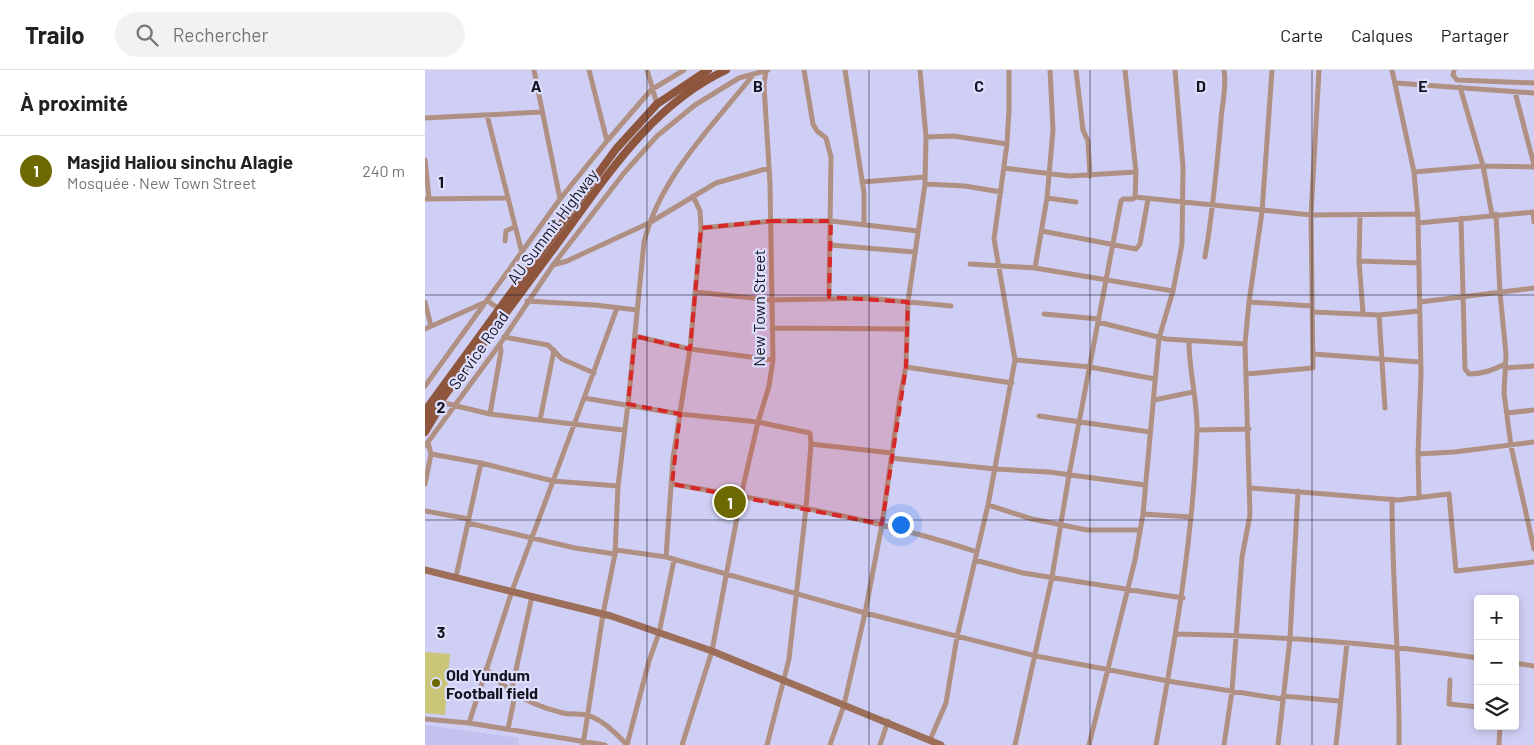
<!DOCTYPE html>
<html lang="fr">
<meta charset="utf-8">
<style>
body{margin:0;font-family:Barlow,sans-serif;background:#f2f2f2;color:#222}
.controls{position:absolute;right:15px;bottom:15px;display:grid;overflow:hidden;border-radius:5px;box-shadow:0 2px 8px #0003}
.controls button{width:45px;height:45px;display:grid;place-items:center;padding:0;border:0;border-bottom:1px solid #e0e0e0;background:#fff;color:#222;font:25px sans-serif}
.you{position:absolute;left:475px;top:454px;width:18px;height:18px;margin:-12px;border:4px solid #fff;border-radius:50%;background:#1a73e8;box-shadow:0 0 0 8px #1a73e833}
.badge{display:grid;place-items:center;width:32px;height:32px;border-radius:50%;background:#6e6800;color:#fff;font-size:16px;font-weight:700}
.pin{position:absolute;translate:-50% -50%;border:2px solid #fff;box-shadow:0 1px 5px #0006}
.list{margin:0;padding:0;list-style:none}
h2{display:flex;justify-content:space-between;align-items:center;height:65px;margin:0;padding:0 20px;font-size:21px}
h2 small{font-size:16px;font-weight:400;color:#767676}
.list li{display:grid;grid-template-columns:32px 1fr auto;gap:15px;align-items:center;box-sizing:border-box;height:70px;padding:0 20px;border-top:1px solid #e0e0e0}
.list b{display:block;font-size:19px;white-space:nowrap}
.list p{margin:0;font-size:16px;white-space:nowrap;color:#767676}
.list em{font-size:16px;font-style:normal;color:#767676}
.icon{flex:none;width:28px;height:28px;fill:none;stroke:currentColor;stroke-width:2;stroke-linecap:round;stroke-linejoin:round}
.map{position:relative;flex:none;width:1109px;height:675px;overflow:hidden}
header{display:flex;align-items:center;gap:30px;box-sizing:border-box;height:70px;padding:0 25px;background:#fff;border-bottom:1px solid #e0e0e0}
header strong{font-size:24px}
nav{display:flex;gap:28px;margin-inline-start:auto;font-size:18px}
.search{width:350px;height:45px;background:#f2f2f2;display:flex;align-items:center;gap:12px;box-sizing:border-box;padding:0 18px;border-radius:28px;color:#767676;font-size:19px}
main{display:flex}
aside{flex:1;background:#fff}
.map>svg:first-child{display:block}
</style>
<header>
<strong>Trailo</strong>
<div class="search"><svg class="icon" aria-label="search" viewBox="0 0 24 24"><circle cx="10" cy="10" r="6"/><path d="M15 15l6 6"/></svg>Rechercher</div>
<nav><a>Carte</a><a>Calques</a><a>Partager</a></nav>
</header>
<main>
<aside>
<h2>À proximité<small></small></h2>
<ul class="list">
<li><span class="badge">1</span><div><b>Masjid Haliou sinchu Alagie</b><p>Mosquée · New Town Street</p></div><em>240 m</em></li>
</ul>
</aside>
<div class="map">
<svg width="1109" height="675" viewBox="0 0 1109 675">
<rect width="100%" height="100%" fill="#cfcff5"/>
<path fill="#c3c2ef" d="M 0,655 L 94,668 L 93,675 L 0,675 Z"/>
<path fill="#c9c579" d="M 0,582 L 25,584 L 20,645 L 0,643 Z"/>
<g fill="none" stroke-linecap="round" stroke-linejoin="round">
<path stroke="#b09082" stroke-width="5" d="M 109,0 L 135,129
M 164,0 L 182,71
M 222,0 L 232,34
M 379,0 L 388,54 L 392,61 L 401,68 L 406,87 L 404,227
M 420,0 L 439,123 L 439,153
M 651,0 L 658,60 L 663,71 L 665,106
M 967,0 L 989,102 L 993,148 L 996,303 L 993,384 L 994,428
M 1029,0 L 1028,5 L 1032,10 L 1109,13
M 971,13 L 1109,23
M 1035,17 L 1058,96 L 1067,145
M 1090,22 L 1109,95
M 62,45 L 97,183
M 0,48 L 117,42
M 501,67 L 528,66 L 582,74
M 0,90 L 4,128
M 579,98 L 644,106 L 711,102
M 989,102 L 1058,96 L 1109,97
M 437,112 L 500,107
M 500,114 L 540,116 L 576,122
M 710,127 L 886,145 L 993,144
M 622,128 L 651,132
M 0,129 L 81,128
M 1108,142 L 1109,152
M 1071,144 L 1075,223 L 1081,284 L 1079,323 L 1086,376 L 1109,479
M 935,145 L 934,191 L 938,243
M 1036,148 L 1040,299 L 1044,304 C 1058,304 1068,300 1080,294
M 993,153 L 1109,142
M 276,158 L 346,151 L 406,151 L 493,161
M 617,161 L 711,179 L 715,174 L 723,129
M 80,171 L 81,161 L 89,157
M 405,175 L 489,182
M 780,187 C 788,141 792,96 796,50 C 797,33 802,17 799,0
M 934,191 L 994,193
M 545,194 L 610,198 L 748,221
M 128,195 L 142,191 L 224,153 L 291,113 L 344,98
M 610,198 L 622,128 L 628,60 L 625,0
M 270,222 L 345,230 L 443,228 L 526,236
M 102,231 L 170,235 L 212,240
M 0,232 L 6,256
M 824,232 L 887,236
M 995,232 L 1109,218
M 888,242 L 954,245 L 994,241
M 619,244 L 674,249
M 954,245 L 960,338
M 673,252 L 741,269 L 820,274
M 347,258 L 481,259
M 0,259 L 63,231 L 74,239
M 210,266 L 265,279 L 348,290
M 79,267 L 123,275 L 137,289 L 169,303
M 888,284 L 995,292
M 590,290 L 665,297 L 730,309
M 481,297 L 587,313
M 1080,298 L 1109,296
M 821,304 L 888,298 L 886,145 L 894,0
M 0,316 L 135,129 L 182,71 L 226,20 L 259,0
M 159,328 L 192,238
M 729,330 L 768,322
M 15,332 L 65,344 L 198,360
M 1082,343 L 1109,340
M 65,344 L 76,281 L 75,274
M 614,346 L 725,362
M 115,350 L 129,280
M 772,360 L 824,359
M 386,374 L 467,383
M 0,376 L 75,274 L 128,195 L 199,103 L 232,66 L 270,35 L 314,8 L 343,0
M 6,384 L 56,393 L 128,411 L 193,416
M 993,384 L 1029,382 L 1109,372
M 466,388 L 570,399 L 624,402 L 720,415
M 0,414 L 6,384 L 3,372
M 247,414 C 349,432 453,449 552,482
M 826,418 L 973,430 L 1024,424 L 1031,501 L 1109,492
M 967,429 C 967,511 975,593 974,675
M 563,435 L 607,449 L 662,460 L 715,460
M 0,441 L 44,449
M 718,444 L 766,447
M 43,453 L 150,478 L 190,484
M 191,480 L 241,487 L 440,543 L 611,586 L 743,611 L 857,629
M 241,487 L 248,388 L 265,279 L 276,158 L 275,141 L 268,126
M 550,490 L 598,503 L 758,528
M 31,507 L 56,393
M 751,564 C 852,566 953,573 1053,588
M 1090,593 L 1109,596
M 61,599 C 82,622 107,636 138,643 C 146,645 154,643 161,645 C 176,648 192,664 202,675
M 1025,610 L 1024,634 L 1053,637
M 86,623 L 107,526
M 858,626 L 914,631
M 0,649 L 44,653 L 87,521 L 159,328 L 255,344 L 333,352 L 385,363 L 386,374 L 381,438 L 364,589 L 342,675
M 44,653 L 180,675
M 83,659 L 90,625
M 505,670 L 521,633 L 532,567 L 563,435 L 590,290 L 569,169 L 582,74 L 584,40 L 584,0
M 158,675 L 178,544 L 190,484 L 193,416 L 203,334 L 219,172 C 235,107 288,55 329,4
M 202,675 L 224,591 L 234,563 L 249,490
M 257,675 L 287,581 L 316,426 L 333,352 L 344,316 L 348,290 L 345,114 L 339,15 L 341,0
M 405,675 L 419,635 L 440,543 L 457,454 L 475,327 L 481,297 L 483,232 L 500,114 L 501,67 L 495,0
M 455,675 L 463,651
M 590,675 L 627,507 L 644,405 L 696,131 L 698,129 L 708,129 L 710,127 L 711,102 L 700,0
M 664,675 L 710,490 L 718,444 L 734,268 L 748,221 L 757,174 L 758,97 L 750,0
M 731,675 C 750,571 768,468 772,362 C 773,332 764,302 764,272
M 799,675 L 807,621 L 817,487 L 825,445 L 820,274 L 824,232 L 837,142 L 847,0
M 853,675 L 865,568 L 873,421
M 911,675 L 922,573
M 1074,675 L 1075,656"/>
<path stroke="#9d6f5a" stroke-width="7" d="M 0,500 L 186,546 L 287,581 L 516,675"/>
<path stroke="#8e573d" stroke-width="8" d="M 0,341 L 191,79 L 232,34 L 283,0
M 0,352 C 43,294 86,236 129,178 C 179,111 223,37 301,0
M 0,362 L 13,340"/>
</g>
<path fill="#d62828" fill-opacity="0.2" stroke="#d62828" stroke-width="4" stroke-dasharray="10 6" stroke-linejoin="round" d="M 346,151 L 406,151 L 404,227 L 483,232 L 481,297 L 457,454 L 247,414 L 255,344 L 203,334 L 210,266 L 265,279 L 276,158 Z"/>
<path fill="none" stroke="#131320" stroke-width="1" stroke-opacity="0.55" d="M 222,0 L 222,675M 444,0 L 444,675M 665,0 L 665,675M 887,0 L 887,675M 0,225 L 1109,225M 0,450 L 1109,450"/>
<circle fill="#6e6800" stroke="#ddddfc" stroke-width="2" cx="11" cy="613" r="5"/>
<g text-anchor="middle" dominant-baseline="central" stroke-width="4.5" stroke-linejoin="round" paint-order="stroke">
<g font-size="16" fill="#131320" stroke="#ddddfc">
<text transform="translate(127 156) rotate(-53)">AU Summit Highway</text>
<text transform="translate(333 238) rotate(-90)">New Town Street</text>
<text transform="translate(53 280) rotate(-55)">Service Road</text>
</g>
<g font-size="16" font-weight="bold" fill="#131320" stroke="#ddddfc" text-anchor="start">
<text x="21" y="604">Old Yundum<tspan x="21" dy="18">Football field</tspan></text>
</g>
</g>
<g font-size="16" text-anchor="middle" font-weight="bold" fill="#131320" stroke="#ddddfc" stroke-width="4.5" stroke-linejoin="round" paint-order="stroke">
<text x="111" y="22">A</text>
<text x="333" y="22">B</text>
<text x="554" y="22">C</text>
<text x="776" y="22">D</text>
<text x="998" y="22">E</text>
<text x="16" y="118">1</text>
<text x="16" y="343">2</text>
<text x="16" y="568">3</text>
</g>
</svg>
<div class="controls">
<button>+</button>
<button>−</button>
<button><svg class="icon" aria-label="layers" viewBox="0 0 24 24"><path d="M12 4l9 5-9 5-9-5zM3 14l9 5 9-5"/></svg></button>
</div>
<div class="you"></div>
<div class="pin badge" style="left:305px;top:432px">1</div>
</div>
</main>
